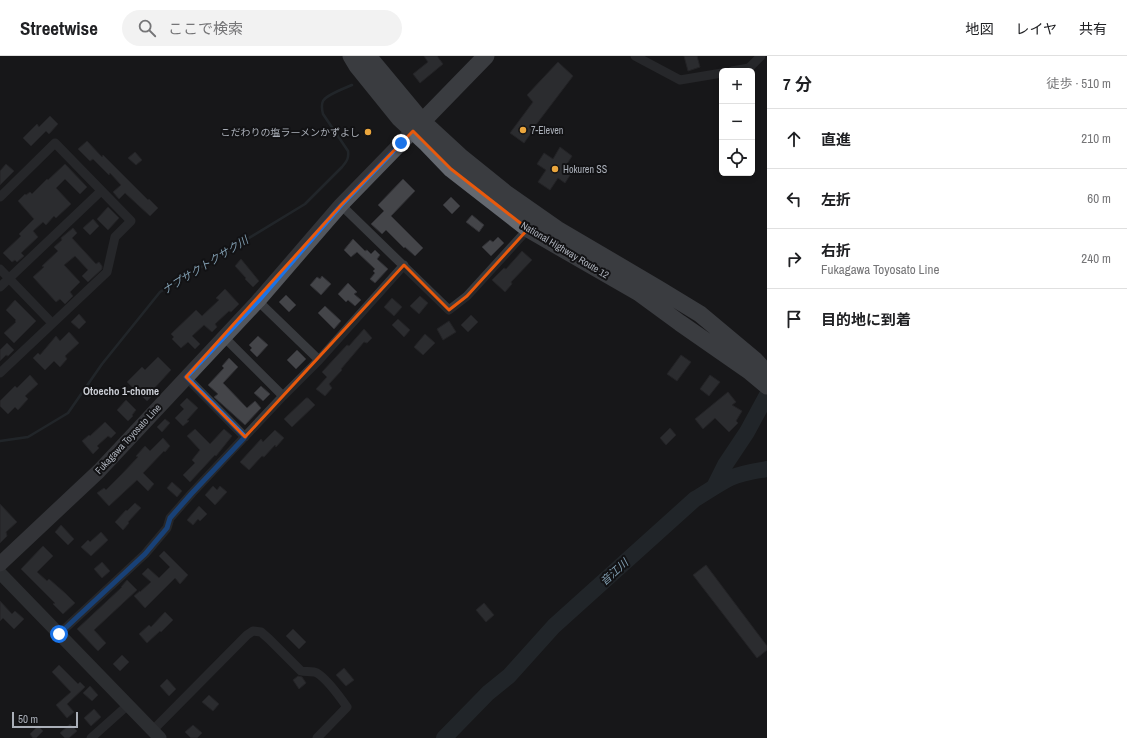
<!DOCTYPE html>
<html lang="ja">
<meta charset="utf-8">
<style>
body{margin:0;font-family:"Archivo Narrow","Noto Sans JP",sans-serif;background:#f2f2f2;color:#202124}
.controls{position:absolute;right:12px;top:12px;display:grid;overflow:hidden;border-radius:6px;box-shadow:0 2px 6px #0003}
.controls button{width:36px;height:36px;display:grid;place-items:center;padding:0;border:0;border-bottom:1px solid #e0e0e0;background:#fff;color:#202124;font:20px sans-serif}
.scale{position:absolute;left:12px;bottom:10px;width:66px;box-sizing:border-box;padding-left:4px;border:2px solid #aaafb8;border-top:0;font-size:11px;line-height:14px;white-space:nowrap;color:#aaafb8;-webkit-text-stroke:3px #121214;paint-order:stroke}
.stop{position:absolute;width:12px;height:12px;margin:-9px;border:3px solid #1a73e8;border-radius:50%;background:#fff}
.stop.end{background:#1a73e8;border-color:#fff;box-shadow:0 1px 4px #0008}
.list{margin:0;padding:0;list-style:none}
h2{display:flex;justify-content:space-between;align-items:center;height:52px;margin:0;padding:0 16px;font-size:17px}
h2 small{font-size:13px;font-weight:400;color:#757577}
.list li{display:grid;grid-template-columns:26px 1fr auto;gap:12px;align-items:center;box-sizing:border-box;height:60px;padding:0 16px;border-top:1px solid #e0e0e0}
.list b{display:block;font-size:15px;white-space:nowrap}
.list p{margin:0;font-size:13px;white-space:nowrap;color:#757577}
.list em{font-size:13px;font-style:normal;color:#757577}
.icon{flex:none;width:22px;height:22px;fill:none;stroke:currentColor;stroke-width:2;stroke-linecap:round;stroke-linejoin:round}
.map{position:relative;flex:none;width:767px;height:682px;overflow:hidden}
header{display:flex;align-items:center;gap:24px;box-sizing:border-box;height:56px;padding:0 20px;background:#fff;border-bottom:1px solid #e0e0e0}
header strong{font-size:19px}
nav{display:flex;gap:22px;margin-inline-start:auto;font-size:14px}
.search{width:280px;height:36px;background:#f2f2f2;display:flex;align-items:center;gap:10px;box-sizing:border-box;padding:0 14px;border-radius:22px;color:#757577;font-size:15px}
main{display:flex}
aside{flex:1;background:#fff}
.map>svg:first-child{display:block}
</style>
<header>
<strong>Streetwise</strong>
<div class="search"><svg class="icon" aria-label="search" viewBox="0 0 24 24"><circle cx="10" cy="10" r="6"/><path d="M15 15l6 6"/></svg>ここで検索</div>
<nav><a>地図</a><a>レイヤ</a><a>共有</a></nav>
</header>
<main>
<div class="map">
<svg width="767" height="682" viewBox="0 0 767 682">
<rect width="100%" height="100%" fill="#171719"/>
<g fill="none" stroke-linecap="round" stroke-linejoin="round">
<path stroke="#2e373d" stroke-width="2.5" d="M 0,385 L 28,381 L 68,357 L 102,308 L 160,236 L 305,148 L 342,111 C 347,105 349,102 348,95 L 323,58 C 322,54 321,49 323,45 C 326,39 345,32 352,29"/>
<path stroke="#2e373d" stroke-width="16" d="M 714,431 L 725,409 L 747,376 L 767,339
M 444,682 L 488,637 L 509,620 L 554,570 L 695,443 C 707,436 718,428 730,422 C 742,417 755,415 767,413"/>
</g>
<path fill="#444549" stroke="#313135" d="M 424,0 L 437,0 L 443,8 L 420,27 L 413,18 L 428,6 Z
M 684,0 L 697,0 L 700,11 L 688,15 Z
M 558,6 L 573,20 L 535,70 L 536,70 L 524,87 L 510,77 L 533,46 L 527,39 Z
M 50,60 L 58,68 L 49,78 L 46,75 L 31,90 L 23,82 L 37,68 L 39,71 Z
M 87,85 L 102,101 L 103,99 L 148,144 L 149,143 L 158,152 L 150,160 L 125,137 L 119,143 L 113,136 L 121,129 L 110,117 L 109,119 L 93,103 L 90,105 L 78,93 Z
M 560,91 L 572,100 L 565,111 L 572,116 L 565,127 L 558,122 L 550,134 L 538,126 L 546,114 L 537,108 L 544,97 L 553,103 Z
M 135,96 L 142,104 L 136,109 L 128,102 Z
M 6,108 L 14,115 L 0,129 L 0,115 Z
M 65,108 L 87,131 L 80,138 L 65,123 L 56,132 L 71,148 L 56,162 L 54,160 L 46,169 L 43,166 L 33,175 L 38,181 L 21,197 L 24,200 L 17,206 L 15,204 L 12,206 L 3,197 L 21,180 L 19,178 L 34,163 L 18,145 L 25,138 L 26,139 L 30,136 L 32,138 L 47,123 L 48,124 Z
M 403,123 L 415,135 L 391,160 L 423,192 L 415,200 L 405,191 L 404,192 L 386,174 L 382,178 L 371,168 L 384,155 L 378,149 Z
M 451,141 L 460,150 L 452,158 L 443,149 Z
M 108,151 L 119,162 L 108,174 L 97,163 Z
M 472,159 L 484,169 L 479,176 L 466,166 Z
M 93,163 L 99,170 L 90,179 L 83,172 Z
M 73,172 L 77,177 L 72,182 L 96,208 L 99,206 L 102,210 L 102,213 L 88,226 L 82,220 L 88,214 L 75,200 L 64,209 L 80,226 L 70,236 L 73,240 L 65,248 L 60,243 L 56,246 L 33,221 L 44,211 L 42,210 L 58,195 L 54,191 L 62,184 L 61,182 Z
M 498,181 L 504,187 L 491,200 L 482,191 L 490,184 L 493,186 Z
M 353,183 L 365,195 L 367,194 L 371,198 L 375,194 L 380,199 L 377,203 L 388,213 L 375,227 L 370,223 L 375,217 L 373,215 L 375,213 L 357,196 L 351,201 L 344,194 Z
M 522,195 L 532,204 L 511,226 L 512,228 L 505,236 L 492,224 L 504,212 L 506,213 Z
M 241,203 L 259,225 L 253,231 L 245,223 L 246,222 L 235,210 Z
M 322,220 L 331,228 L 321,239 L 310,229 L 317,221 L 320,223 Z
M 348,227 L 357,236 L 354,238 L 361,244 L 355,250 L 348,244 L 346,246 L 338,238 Z
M 225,233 L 239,248 L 231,256 L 229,255 L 215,268 L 217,271 L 212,276 L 204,269 L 192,280 L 200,288 L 195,293 L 188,286 L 181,292 L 172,283 L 174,281 L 171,278 L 196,254 L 202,260 L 219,244 L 216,242 Z
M 286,239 L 296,249 L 289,256 L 279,246 Z
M 420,240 L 428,247 L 419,258 L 410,250 Z
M 392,242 L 402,251 L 394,260 L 384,251 Z
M 15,244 L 36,265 L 14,287 L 4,277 L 16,266 L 15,265 L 16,264 L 6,254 Z
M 325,250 L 341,265 L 334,273 L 318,257 Z
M 79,258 L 86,266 L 79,273 L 71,266 Z
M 471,259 L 478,266 L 468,276 L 461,269 Z
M 398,263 L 410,274 L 404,281 L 392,269 Z
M 449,265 L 456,276 L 443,284 L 437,273 Z
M 364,273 L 372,282 L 367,287 L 364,286 L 341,313 L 342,314 L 329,328 L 332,332 L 325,340 L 316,333 L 327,321 L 322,316 L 347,289 L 349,290 Z
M 69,276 L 79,287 L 65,300 L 67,303 L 60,311 L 54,305 L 45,314 L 33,302 L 38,297 L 40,299 L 56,280 L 60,285 Z
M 425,278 L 435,287 L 423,299 L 414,291 Z
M 258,280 L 268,289 L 257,301 L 250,294 L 252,292 L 249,289 Z
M 7,287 L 14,294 L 8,300 L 6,299 L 0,305 L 0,294 Z
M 297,294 L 306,303 L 296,313 L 287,304 Z
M 681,299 L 691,306 L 677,325 L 667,318 Z
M 158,301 L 171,314 L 150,337 L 153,339 L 147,345 L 127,326 L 142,311 L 145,314 Z
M 229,302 L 238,311 L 223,327 L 247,352 L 255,345 L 261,352 L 245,369 L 214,341 L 218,338 L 208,329 L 224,312 L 222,310 Z
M 30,319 L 38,328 L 25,340 L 28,343 L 18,354 L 15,351 L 8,358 L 0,350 L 0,345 L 15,330 L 17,332 Z
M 710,319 L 720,326 L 709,340 L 700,333 Z
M 261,330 L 270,338 L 263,345 L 254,337 Z
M 728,336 L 736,346 L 732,349 L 742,355 L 736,365 L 738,367 L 729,376 L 715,362 L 703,373 L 695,363 Z
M 187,342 L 198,352 L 187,364 L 189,365 L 183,370 L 175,362 L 184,353 L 180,349 Z
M 306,342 L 308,342 L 315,349 L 292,371 L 284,363 Z
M 126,344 L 136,354 L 132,359 L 133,360 L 128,365 L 117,354 Z
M 165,363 L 170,367 L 162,376 L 157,371 Z
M 105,366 L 116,377 L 111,382 L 108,380 L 97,390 L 99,392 L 93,398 L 82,385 L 89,379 L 90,380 Z
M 670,372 L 676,379 L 666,389 L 660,382 Z
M 195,373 L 210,388 L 224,373 L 232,380 L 216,400 L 215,399 L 190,426 L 183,419 L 195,407 L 192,404 L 200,394 L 187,380 Z
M 275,374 L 284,382 L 276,391 L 275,389 L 264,401 L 262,400 L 249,414 L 240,406 L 261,383 L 263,386 Z
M 163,382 L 170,390 L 165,396 L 164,395 L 143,417 L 154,428 L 148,435 L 137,424 L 109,450 L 97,437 L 104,432 L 106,434 L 121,419 L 138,401 L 136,400 L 145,390 L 150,395 Z
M 172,426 L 182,435 L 177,441 L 167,432 Z
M 213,430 L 217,434 L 220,430 L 227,436 L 215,449 L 205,439 Z
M 135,447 L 141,452 L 128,466 L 129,467 L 123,474 L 115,466 L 126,454 L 127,455 Z
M 0,448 L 17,466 L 6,476 L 7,480 L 0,487 Z
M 199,450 L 207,458 L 200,465 L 198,463 L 193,469 L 187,464 Z
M 61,469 L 74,483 L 68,489 L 55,476 Z
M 101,476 L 108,484 L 91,500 L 81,491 L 88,484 L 90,486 Z
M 43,490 L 53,500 L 37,516 L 47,525 L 49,523 L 65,537 L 75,547 L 63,558 L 53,548 L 55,547 L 21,513 Z
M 164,495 L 188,519 L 180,528 L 175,522 L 145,552 L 134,540 L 140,535 L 140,536 L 151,526 L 142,518 L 148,512 L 159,522 L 170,511 L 159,500 Z
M 102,506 L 110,515 L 102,522 L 94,513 Z
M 706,509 L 767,590 L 767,594 L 757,602 L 693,519 Z
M 127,524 L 137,534 L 94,574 L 106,587 L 98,595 L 77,573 L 122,531 L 121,531 Z
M 0,545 L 12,558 L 15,555 L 24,563 L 14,573 L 3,562 L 0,565 Z
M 484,547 L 494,559 L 486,566 L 476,554 Z
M 165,556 L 173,564 L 161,576 L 160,575 L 147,587 L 139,578 L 149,569 L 151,571 Z
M 293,573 L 306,586 L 299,593 L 286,580 Z
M 122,599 L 129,606 L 120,615 L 113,608 Z
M 59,609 L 78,628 L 80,626 L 85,631 L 67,648 L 74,656 L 67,662 L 56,649 L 71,636 L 52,616 Z
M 344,612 L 354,624 L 346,630 L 336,619 Z
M 298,620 L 302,621 L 306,627 L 299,633 L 293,624 Z
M 167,623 L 176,633 L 169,640 L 160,630 Z
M 90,630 L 98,639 L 92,645 L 83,637 Z
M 209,639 L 219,648 L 213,655 L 202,646 Z
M 94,653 L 101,661 L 91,670 L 84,662 Z
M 70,668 L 77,675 L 69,682 L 65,682 L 60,677 Z
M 193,669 L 202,677 L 197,682 L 191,682 L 185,676 Z
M 38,670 L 43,675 L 36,682 L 33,682 L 30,678 Z"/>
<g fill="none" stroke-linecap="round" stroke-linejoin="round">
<path stroke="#383a3e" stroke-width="9" d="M 635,0 L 680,24 L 722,17
M 732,15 L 749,12 L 761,0
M 0,141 L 55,87 L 131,165 L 115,181 L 107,216 L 0,317
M 341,149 L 449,254 L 467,240 L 528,173
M 0,213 L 52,267
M 0,231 L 101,135
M 258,245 L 319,304
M 224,281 L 283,340
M 186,321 L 245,381
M 59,578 L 145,498 L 167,472 L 170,462 L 192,437 L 283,340 L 319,304 L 404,209
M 152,675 L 247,579 L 253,575 L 261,576 L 269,583 L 301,615 C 305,616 313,615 317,617 C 327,623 340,641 347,651 L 317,682
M 91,682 L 128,649"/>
<path stroke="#46494e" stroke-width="13" d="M 0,517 L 160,682"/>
<path stroke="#54575d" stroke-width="15" d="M 0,508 L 99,415 L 258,245 L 341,149 L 413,75"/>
<path stroke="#64686f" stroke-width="17" d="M 351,0 L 357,10 L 399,62 L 427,88 L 451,113 L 528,173 L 639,237 L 680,267 L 749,315 L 767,330
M 368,0 L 422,65 L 460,100 L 507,138 L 557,173 L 659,233 L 700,258 L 755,304 L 767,317
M 414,74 L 486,0"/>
</g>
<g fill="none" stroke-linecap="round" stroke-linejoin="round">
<path stroke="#1a73e8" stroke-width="5" d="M 59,578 L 145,498 L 167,472 L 170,462 L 192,437 L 245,381 L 186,321 L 258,245 L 341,149 L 401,87"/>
</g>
<path d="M0 0H767V682H0ZM 413,75 L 451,113 L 528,173 L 467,240 L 449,254 L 404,209 L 245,381 L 186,321 L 341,149 Z" fill="#171719" fill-opacity=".55" fill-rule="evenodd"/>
<path fill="none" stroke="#e8590c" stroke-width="3" stroke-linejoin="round" d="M 413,75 L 451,113 L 528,173 L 467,240 L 449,254 L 404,209 L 245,381 L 186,321 L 341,149 Z"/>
<g fill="#eba63d" stroke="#121214" stroke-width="1.5">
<circle cx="523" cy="74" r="4"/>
<circle cx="368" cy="76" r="4"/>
<circle cx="555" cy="113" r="4"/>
</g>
<g text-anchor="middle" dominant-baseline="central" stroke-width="4" stroke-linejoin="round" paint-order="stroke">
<g font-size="10" fill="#aaafb8" stroke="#121214" text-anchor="start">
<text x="531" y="74">7-Eleven</text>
<text x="360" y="76" text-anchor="end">こだわりの塩ラーメンかずよし</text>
<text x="563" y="113">Hokuren SS</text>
</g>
<g font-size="10" fill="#aaafb8" stroke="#121214">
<text transform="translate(565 194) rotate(31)">National Highway Route 12</text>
<text transform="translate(128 383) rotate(-47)">Fukagawa Toyosato Line</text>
</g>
<g font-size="11" font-style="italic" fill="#829fb2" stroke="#121214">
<text transform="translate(205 209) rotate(-32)">ナプサクトクサク川</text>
<text transform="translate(614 516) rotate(-42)">音江川</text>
</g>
<g font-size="11" font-weight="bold" fill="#cbced5" stroke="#121214">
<text x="121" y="335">Otoecho 1-chome</text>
</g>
</g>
</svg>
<div class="controls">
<button>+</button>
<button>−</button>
<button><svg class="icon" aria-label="locate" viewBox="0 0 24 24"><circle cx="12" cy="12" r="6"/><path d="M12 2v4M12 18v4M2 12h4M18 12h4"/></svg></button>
</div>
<div class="scale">50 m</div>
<div class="stop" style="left:59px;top:578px"></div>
<div class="stop end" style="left:401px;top:87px"></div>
</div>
<aside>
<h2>7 分<small>徒歩 · 510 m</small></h2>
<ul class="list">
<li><svg class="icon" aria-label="ahead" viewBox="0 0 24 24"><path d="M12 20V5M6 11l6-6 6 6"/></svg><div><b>直進</b></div><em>210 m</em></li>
<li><svg class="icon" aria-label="left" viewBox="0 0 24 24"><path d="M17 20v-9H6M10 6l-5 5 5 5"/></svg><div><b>左折</b></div><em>60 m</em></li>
<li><svg class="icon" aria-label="right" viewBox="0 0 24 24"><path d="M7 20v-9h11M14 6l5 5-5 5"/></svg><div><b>右折</b><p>Fukagawa Toyosato Line</p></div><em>240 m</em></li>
<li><svg class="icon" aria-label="arrive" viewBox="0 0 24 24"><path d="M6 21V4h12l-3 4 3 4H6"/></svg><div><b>目的地に到着</b></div></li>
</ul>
</aside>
</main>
